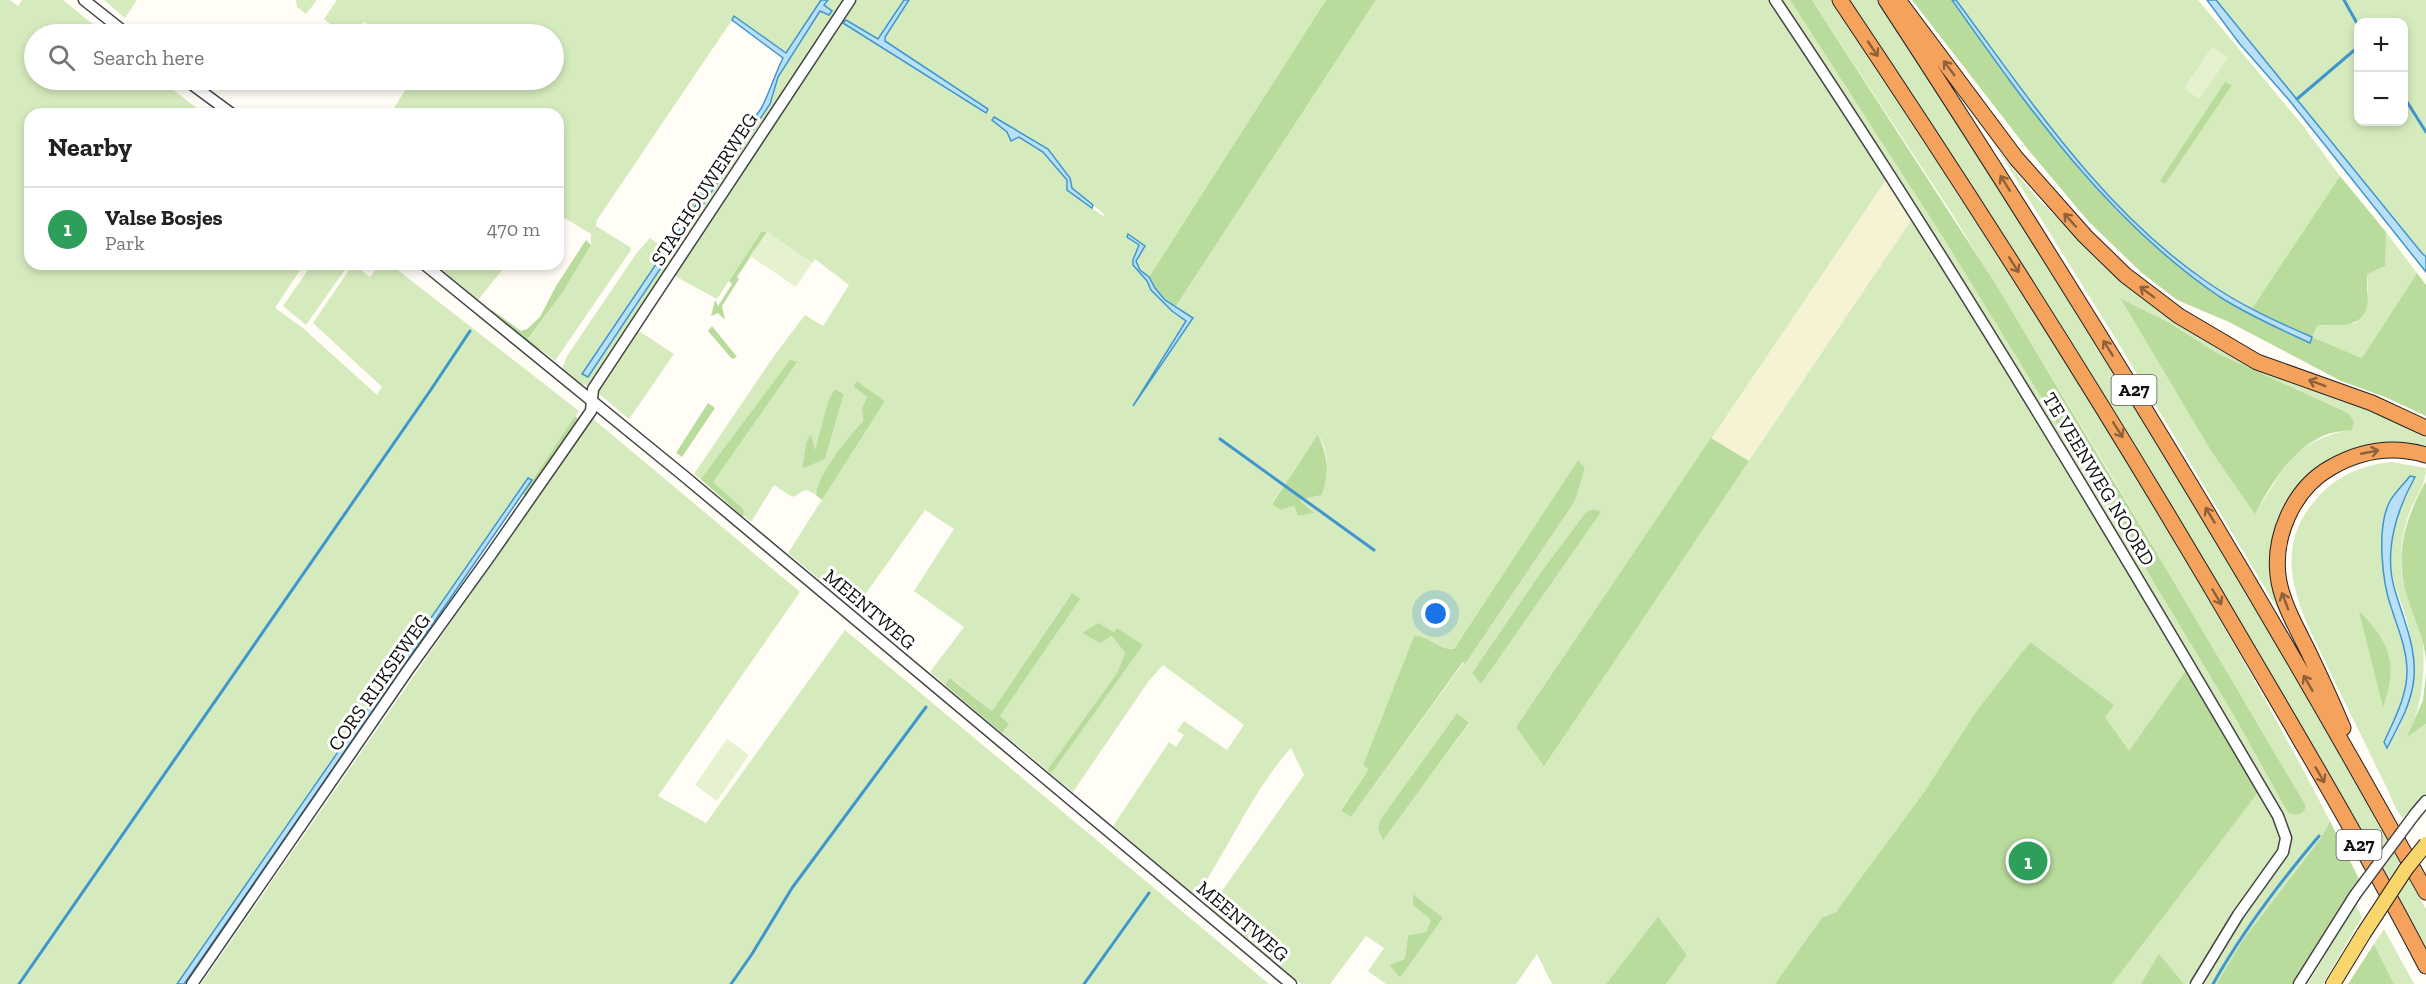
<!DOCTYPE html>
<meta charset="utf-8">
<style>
body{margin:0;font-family:"Zilla Slab",serif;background:#f6f6f6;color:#222}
.controls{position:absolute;right:18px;top:18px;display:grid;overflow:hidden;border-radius:12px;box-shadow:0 3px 9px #0003}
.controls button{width:54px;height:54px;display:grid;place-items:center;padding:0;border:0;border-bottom:2px solid #e0e0e0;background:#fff;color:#222;font:30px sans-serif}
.you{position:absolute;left:1436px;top:614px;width:21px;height:21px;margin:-15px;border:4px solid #fff;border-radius:50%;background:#1a73e8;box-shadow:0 0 0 9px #1a73e833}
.badge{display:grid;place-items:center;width:39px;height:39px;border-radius:50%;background:#111827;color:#fff;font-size:20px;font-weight:700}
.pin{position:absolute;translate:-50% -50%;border:3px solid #fff;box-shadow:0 2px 6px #0006}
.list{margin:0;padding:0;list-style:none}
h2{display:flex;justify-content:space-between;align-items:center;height:78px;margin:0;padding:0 24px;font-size:26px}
h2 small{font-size:20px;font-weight:400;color:#767676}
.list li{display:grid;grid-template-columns:39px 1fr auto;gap:18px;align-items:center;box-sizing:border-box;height:84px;padding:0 24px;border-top:2px solid #e0e0e0}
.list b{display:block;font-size:22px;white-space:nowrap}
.list p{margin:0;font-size:20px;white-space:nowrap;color:#767676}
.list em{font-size:20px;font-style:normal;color:#767676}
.icon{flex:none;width:33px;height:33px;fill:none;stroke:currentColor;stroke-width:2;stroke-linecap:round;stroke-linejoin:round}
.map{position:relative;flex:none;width:2426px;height:984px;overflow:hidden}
.search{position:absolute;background:#fff;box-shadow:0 3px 9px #0003;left:24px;top:24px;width:540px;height:66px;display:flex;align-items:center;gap:15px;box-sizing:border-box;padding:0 21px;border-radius:33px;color:#767676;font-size:22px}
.panel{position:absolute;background:#fff;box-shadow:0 3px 9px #0003;left:24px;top:108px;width:540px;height:162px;border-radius:18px}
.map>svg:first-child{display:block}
</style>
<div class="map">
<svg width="2426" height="984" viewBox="0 0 2426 984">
<rect width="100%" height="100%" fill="#fffdf5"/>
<path fill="#f6f3d4" d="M 1888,177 L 1914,216 L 1749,461 L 1711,438 Z"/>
<path fill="#d5ebbd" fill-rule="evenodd" d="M 0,0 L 10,0 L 18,6 L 22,0 L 63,0 L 105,34 L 34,34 L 34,80 L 161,80 L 204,114 L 30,114 L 30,264 L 304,264 L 275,308 L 304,329 L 377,395 L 382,387 L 313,323 L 353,264 L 370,277 L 380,264 L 390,264 L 579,411 L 532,480 L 528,478 L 177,984 L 0,984 Z
M 104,0 L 137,0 L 125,18 Z
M 296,0 L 317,0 L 306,14 L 297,7 Z
M 337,0 L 821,0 L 786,53 L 734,17 L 597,220 L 596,226 L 630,247 L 631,250 L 555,361 L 528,340 L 563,292 L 591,245 L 591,234 L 558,214 L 558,114 L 516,114 L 507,108 L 502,114 L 390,114 L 412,80 L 554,80 L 554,34 L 383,34 L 364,22 L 356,34 L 343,34 L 324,19 Z
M 828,0 L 847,0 L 593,380 L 588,385 C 577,386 570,376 562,369 L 567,356 L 636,254 L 650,238 L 667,250 L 583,373 L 588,377 L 770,104 L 778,77 L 820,11 L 829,15 L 824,5 Z
M 855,0 L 904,0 L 878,39 L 846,20 L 844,23 L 986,112 L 988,109 L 885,41 L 885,37 L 909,0 L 1326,0 L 1149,277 L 1140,270 L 1136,261 L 1144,246 L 1128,234 L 1127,237 L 1139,245 L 1133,260 L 1133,265 L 1163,303 L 1186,321 L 1136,402 L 1193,319 L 1176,306 L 1376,0 L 1771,0 L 1888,177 L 1516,727 L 1544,765 L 1914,216 L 2103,522 L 2188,668 L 2180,680 L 2246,803 L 2155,919 L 2157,924 L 2260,790 C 2271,809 2284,828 2280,851 L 2188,984 L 2184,984 L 2176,975 L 2172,984 L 1666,984 L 1687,955 L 1658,918 L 1606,984 L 1552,984 L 1537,954 L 1516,984 L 1386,984 L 1368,971 L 1384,948 L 1366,936 L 1330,984 L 1301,984 L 1210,908 L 1304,775 L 1291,748 C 1252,791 1229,849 1196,896 L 1113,826 L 1169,742 L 1176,747 L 1184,735 L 1177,731 L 1184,721 L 1227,750 L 1244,725 L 1163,665 L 1148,682 L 1073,792 L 1051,774 L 1142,645 L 1117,628 L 1114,632 L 1098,624 L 1082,633 L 1100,643 L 1112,636 L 1125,653 L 1117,673 L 1047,770 L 1002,733 L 1008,724 L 1000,716 L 1079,599 L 1071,594 L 992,711 L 951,678 L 945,685 L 930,672 L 964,627 L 914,591 L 954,529 L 925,510 L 855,609 L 788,553 L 885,401 L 857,381 L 853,386 L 867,397 L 862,408 L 863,421 C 849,436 817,476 816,495 C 800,485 805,493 792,497 L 774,485 L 751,522 L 694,474 L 776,353 L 805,315 L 823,326 L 849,285 L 815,259 L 812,263 L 767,232 L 761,232 L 717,299 L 673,275 ZM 994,117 L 1048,149 L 1070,178 L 1072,188 L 1104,214 L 1103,216 L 1067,190 L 1067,180 L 1043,152 L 1019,137 L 1011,141 L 1007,132 L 993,120 ZM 836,389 L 844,394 L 825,459 L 802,469 L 806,443 L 811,435 L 815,451 L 828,401 ZM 1318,434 C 1330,455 1329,473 1322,495 L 1298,500 L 1313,513 L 1298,516 L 1294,506 L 1280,510 L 1272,503 ZM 1578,460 L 1585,468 L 1575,501 L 1465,663 L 1464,662 L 1351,817 L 1341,809 L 1367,772 L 1368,769 L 1363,765 L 1414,636 C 1427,635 1439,649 1454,649 ZM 1594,509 L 1600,512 L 1481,684 L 1472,673 L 1541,572 L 1586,512 ZM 2029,642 L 2113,705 L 2106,715 L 2023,651 ZM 2161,708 L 2127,758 L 2090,731 L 2108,722 L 2129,752 ZM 1457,713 L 1469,724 L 1383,839 L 1378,828 L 1380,820 ZM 1414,895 L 1443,918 L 1400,978 L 1389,965 L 1405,959 L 1408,935 L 1426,932 L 1431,920 L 1413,905 Z
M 1778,0 L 1790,0 L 1944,239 L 2101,495 L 2233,714 L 2288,813 C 2296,814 2304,816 2306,806 L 2107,468 L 1951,212 L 1812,0 L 1833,0 C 2007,268 2183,537 2330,821 L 2321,838 L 2242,941 L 2216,984 L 2200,984 L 2215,957 L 2288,850 L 2283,816 Z
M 1850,0 L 1881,0 L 1914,50 L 2227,554 L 2426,909 L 2426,950 C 2242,629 2054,309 1850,0 Z
M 1956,0 L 2198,0 L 2304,127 L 2340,176 L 2251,310 C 2200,279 2152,243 2111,199 C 2053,139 2006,67 1956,0 Z
M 2216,0 L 2426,0 L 2426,257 ZM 2358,22 L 2404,22 L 2404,122 L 2358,122 Z
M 1998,150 L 2037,198 L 2102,263 L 2255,366 L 2378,414 L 2426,438 L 2426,448 L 2379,445 L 2293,497 L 2277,596 L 2283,618 L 2119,344 ZM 2122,300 L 2168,322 L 2217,353 L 2348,413 L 2352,429 C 2291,442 2286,467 2255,513 L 2211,451 Z
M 2386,232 L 2417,273 L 2362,358 L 2312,337 L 2317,326 L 2355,323 L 2364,316 L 2368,292 L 2367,274 L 2385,246 Z
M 312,264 L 349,264 L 306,325 L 283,306 Z
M 446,264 L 507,264 L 478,300 L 441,271 Z
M 636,329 L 674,354 L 629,419 L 598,393 L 599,386 Z
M 592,418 L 800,592 L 658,796 L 706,823 L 845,630 L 1269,984 L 201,984 Z
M 2391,462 L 2426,468 C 2426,487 2415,496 2409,514 C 2404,528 2401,544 2401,559 C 2400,587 2414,608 2422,634 C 2426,669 2423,704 2408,736 L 2426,724 L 2426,793 L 2403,818 C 2395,810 2391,797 2386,786 C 2375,765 2365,743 2354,721 C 2343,698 2331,675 2320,651 C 2294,598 2272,546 2319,496 C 2338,475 2363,465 2391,462 ZM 2415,477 C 2400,503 2391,530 2391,560 C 2391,584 2403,603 2408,626 C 2417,673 2414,708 2387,748 C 2395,723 2407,695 2407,669 C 2406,646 2396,628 2390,607 C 2383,580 2376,529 2389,503 C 2394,494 2407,485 2415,477 Z
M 2355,904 L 2362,917 L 2323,984 L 2308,984 Z
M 2384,929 L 2414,984 L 2394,984 L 2374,944 Z"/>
<path fill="#b9dc9c" d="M 1326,0 L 1376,0 L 1176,306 C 1163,299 1156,290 1149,277 Z
M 1790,0 L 1812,0 L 1993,280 L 2151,543 L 2306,806 C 2304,816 2296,815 2288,813 L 2233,714 L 2101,495 L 1944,239 Z
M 1912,0 L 1952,0 L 2001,68 L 2081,171 L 2120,214 L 2222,298 L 2309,343 L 2312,337 L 2251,310 L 2340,176 L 2386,232 L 2385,266 L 2367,274 C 2366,298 2376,322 2341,325 C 2333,326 2326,324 2317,326 L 2312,337 L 2362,358 L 2417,273 L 2426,285 L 2426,416 L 2385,397 L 2341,381 L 2229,322 L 2177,300 L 2142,273 L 2089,222 L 2026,147 Z
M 2225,82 L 2232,85 L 2165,184 L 2160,181 Z
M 715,169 L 719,171 L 684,224 L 679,221 Z
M 761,232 L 767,232 L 737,277 L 739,279 L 722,306 L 725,320 L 718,313 L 711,316 L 715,300 L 718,306 L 732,284 L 729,281 Z
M 586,240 L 591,245 L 563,292 L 528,339 L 540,349 L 539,352 L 489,311 L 492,310 L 521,331 L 527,329 L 540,317 L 556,286 Z
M 2121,299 L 2168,322 L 2217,353 L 2348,413 L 2354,422 L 2352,430 C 2343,431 2333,432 2325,435 C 2292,449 2271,484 2255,514 L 2211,451 Z
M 712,326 L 737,357 L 732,359 L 708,331 Z
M 790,360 L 797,362 L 713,482 L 744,510 L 743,517 L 701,479 Z
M 857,381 L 885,401 L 822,500 L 816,495 C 817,475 849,436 863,421 L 862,408 L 867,397 L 853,386 Z
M 835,389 L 844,394 L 825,459 L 802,469 L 806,443 L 811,434 L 815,450 L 828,401 Z
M 708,403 L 715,408 L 682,457 L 676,453 Z
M 575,416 L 586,427 L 535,502 L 523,494 Z
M 1318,434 C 1328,459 1330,469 1322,495 L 1299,500 L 1314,513 L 1298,516 L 1294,506 L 1280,510 L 1272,504 Z
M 1711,438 L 1749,461 L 1544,766 L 1516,727 Z
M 1578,460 L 1585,468 L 1575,501 L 1465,664 L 1463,662 L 1351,817 L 1341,810 L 1367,772 L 1368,769 L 1363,765 L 1414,636 C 1428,635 1439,650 1454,649 Z
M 2426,481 L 2426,663 C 2425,638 2414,619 2407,596 C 2394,555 2405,518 2426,481 Z
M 1594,509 L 1601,512 L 1481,684 L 1472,673 L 1541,572 L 1586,512 Z
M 1072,593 L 1080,599 L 1000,716 L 1009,724 L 1002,733 L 945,685 L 950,678 L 992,711 Z
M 2359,611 C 2391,644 2398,664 2383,707 Z
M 1098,623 L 1114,632 L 1117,628 L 1143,645 L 1051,774 L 1047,770 L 1117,673 L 1125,653 L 1112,636 L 1100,643 L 1082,633 Z
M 2030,642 L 2114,705 L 2105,717 L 2129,751 L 2188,668 L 2260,790 L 2112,984 L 1775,984 L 1822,918 L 1836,912 L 1925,791 L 1976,712 Z
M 2426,673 L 2426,724 L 2407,737 L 2423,700 Z
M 1457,713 L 1469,723 L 1383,840 L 1378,828 L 1380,820 Z
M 2330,821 L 2360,881 L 2295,984 L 2216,984 L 2242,941 L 2321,838 Z
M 1413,894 L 1443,918 L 1400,978 L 1389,965 L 1405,959 L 1408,935 L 1426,932 L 1431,920 L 1413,905 Z
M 1658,917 L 1687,955 L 1666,984 L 1606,984 Z
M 2374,944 L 2394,984 L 2348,984 Z
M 2159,954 L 2184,984 L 2141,984 Z"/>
<path fill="#e6f2cf" d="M 2212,47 L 2228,58 L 2199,99 L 2184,88 Z
M 767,232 L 812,263 L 796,287 L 750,256 Z
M 727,739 L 749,755 L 717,801 L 695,785 Z"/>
<path fill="#b9e0f7" stroke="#3f96cf" stroke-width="1.5" d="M 821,0 L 828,0 L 824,5 L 832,11 L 829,15 L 820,11 L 778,77 L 770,104 L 588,377 L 582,374 L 762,107 C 770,91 775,74 783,58 L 732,20 L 734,16 L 786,53 Z
M 904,0 L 909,0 L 885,37 L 885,41 L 988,109 L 986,113 L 843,23 L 846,20 L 878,39 Z
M 1952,0 L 1956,0 C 2031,101 2102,210 2207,282 C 2240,305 2275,321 2312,337 L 2310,343 C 2280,329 2248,315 2220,297 C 2108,221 2029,109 1952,0 Z
M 2207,0 L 2216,0 L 2421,252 L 2426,257 L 2426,272 L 2289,100 L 2239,43 Z
M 994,117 L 1048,149 L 1070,178 L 1072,188 L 1093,205 L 1092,208 L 1067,190 L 1067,180 L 1043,152 L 1019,137 L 1011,141 L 1007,132 L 992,120 Z
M 1128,234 L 1145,246 L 1136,261 L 1140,270 L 1149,277 L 1155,288 L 1165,300 L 1193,318 L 1133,406 L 1186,321 L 1172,311 L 1151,290 L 1147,281 L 1133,265 L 1133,260 L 1139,245 L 1127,237 Z
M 2410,476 L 2415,477 C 2397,509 2384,550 2394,587 C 2403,619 2419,651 2413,685 C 2409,709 2397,728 2387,748 L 2384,742 C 2395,718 2408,694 2407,668 C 2406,647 2398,629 2392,610 C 2382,583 2376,527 2390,501 C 2395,492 2404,484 2410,476 Z
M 528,478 L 532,480 L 184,984 L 177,984 Z"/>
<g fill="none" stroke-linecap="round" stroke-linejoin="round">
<path stroke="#3f96cf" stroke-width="3" d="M 2344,0 L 2358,25
M 2404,97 L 2426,132
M 2297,99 L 2358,47
M 1220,439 L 1374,550
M 19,984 L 430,391 L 470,331
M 731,984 L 752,954 L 792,888 L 926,707
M 1084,984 L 1149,893
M 2213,984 C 2243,931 2280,882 2319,836"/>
<defs>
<path id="minor" d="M 84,0 L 127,34
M 1775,0 C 1953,265 2116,540 2278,816 L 2286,838 L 2283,852 L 2238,915 L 2196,984
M 186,80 L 232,114
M 424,264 L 684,476 L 1291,984
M 2415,814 L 2426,801
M 192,984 L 408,670 L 490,556 L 591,411 L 593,389 L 850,0
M 2299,984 L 2355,895"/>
<path id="major" d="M 2333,984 L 2364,933"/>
<path id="highway" d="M 1840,0 C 1985,216 2123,435 2253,659 C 2313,761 2372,862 2426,966
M 1886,0 C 2076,291 2258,588 2426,892
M 1898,0 L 2016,158 L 2085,236 L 2125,275 L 2179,316 L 2257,362 L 2372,403 L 2426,428
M 2343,728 C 2332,702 2321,678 2309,653 C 2298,630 2284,607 2279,582 C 2271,539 2293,489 2330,468 C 2361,450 2392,445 2426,455"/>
</defs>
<use href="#minor" stroke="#444" stroke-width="13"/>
<use href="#major" stroke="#222" stroke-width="16"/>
<use href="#highway" stroke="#222" stroke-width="17"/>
<use href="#minor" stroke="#fff" stroke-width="10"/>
<use href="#major" stroke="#f9d66b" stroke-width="14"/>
<use href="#highway" stroke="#f5a25d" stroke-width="15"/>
<defs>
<path id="minor-bridge" d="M 2355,895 L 2415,814"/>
<path id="major-bridge" d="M 2364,933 L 2406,869 L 2426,844"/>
</defs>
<use href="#minor-bridge" stroke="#444" stroke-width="13" stroke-linecap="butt"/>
<use href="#major-bridge" stroke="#222" stroke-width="16" stroke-linecap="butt"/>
<use href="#minor-bridge" stroke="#fff" stroke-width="10"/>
<use href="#major-bridge" stroke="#f9d66b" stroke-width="14"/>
</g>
<defs><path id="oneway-shaft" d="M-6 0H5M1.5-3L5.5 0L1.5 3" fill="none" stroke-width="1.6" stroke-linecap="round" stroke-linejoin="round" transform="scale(1.5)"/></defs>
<g stroke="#8e613b">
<use href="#oneway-shaft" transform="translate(1873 49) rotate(56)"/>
<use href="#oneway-shaft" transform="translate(1949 68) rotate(-127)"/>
<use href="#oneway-shaft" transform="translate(2005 183) rotate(-122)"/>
<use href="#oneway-shaft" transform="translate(2070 220) rotate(-132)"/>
<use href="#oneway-shaft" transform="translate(2014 265) rotate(58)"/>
<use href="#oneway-shaft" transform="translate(2147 292) rotate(-143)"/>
<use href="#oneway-shaft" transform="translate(2108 348) rotate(-122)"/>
<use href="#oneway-shaft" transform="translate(2317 383) rotate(-160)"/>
<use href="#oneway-shaft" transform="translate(2118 430) rotate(58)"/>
<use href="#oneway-shaft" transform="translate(2370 452) rotate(-11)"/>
<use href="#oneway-shaft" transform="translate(2210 515) rotate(-121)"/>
<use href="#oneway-shaft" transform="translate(2217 597) rotate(59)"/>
<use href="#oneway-shaft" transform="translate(2285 601) rotate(-111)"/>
<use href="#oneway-shaft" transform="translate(2308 683) rotate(-120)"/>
<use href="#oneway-shaft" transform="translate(2320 775) rotate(60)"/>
</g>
<g text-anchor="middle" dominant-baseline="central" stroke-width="6" stroke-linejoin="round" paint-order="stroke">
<g fill="#fff" stroke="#585858" stroke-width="1.5">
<rect x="2111.5" y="375" width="45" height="30" rx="4.5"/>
<rect x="2336.5" y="830" width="45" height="30" rx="4.5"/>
</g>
<g font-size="18" font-weight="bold" fill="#111">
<text x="2134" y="390">A27</text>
<text x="2359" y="845">A27</text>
</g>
<g font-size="20" fill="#111" stroke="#fff">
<text transform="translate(704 189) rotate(-57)">STACHOUWERWEG</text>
<text transform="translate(2099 479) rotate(59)">TE VEENWEG NOORD</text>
<text transform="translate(870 609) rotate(40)">MEENTWEG</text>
<text transform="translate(379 682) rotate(-55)">CORS RIJKSEWEG</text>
<text transform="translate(1243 921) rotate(40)">MEENTWEG</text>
</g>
</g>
</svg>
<div class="controls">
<button>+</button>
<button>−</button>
</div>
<div class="you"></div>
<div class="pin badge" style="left:2028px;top:861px;background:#2e9e5b">1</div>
<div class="search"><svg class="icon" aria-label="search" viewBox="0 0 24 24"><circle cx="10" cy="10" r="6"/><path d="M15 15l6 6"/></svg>Search here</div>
<section class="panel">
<h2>Nearby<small></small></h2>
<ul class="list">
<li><span class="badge" style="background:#2e9e5b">1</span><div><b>Valse Bosjes</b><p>Park</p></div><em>470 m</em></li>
</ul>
</section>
</div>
